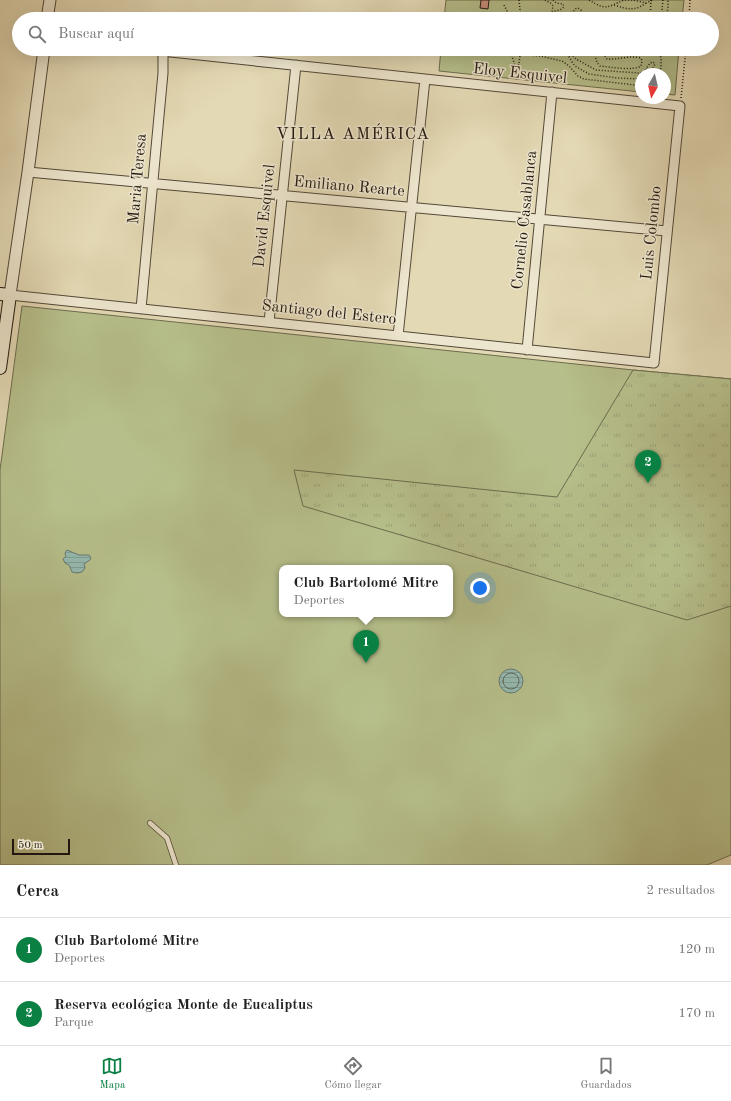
<!DOCTYPE html>
<html lang="es">
<meta charset="utf-8">
<style>
body{margin:0;font-family:"Old Standard TT",serif;background:#f2f2f2;color:#222}
.compass{position:absolute;left:635px;top:68px;width:36px;height:36px;border-radius:50%;background:#fff;box-shadow:0 4px 16px #0002;rotate:188deg}
.scale{position:absolute;left:12px;bottom:10px;width:58px;box-sizing:border-box;padding-left:4px;border:2px solid #231810;border-top:0;font-size:11px;line-height:14px;white-space:nowrap;color:#231810;-webkit-text-stroke:3px #ede6ce;paint-order:stroke}
.you{position:absolute;left:480px;top:588px;width:14px;height:14px;margin:-10px;border:3px solid #fff;border-radius:50%;background:#1a73e8;box-shadow:0 0 0 6px #1a73e833}
.badge{display:grid;place-items:center;width:26px;height:26px;border-radius:50%;background:#0b8043;color:#fff;font-size:13px;font-weight:700}
.pin{position:absolute;translate:-50% -33px;filter:drop-shadow(0 1px 2px #0008)}
.pin::after{content:'';position:absolute;top:21px;width:14px;height:12px;background:inherit;clip-path:polygon(0 0,100% 0,50% 100%)}
.popup{position:absolute;left:279px;top:565px;width:174px;height:52px;box-sizing:border-box;display:grid;place-content:center;border-radius:8px;background:#fff;filter:drop-shadow(0 1px 3px #0005);font-size:13px;white-space:nowrap;color:#767676}
.popup b{font-size:15px;color:#222}
.popup::after{content:'';position:absolute;left:50%;top:100%;margin-left:-8px;border:8px solid transparent;border-top-color:#fff}
.list{margin:0;padding:0;list-style:none}
h2{display:flex;justify-content:space-between;align-items:center;height:52px;margin:0;padding:0 16px;font-size:17px}
h2 small{font-size:13px;font-weight:400;color:#767676}
.list li{display:grid;grid-template-columns:26px 1fr auto;gap:12px;align-items:center;box-sizing:border-box;height:64px;padding:0 16px;border-top:1px solid #e0e0e0}
.list b{display:block;font-size:15px;white-space:nowrap}
.list p{margin:0;font-size:13px;white-space:nowrap;color:#767676}
.list em{font-size:13px;font-style:normal;color:#767676}
.icon{flex:none;width:22px;height:22px;fill:none;stroke:currentColor;stroke-width:2;stroke-linecap:round;stroke-linejoin:round}
.map{position:relative;flex:none;width:731px;height:865px;overflow:hidden}
.search{position:absolute;background:#fff;box-shadow:0 4px 16px #0002;left:12px;right:12px;top:12px;height:44px;display:flex;align-items:center;gap:10px;box-sizing:border-box;padding:0 14px;border-radius:22px;color:#767676;font-size:15px}
.sheet{height:180px;background:#fff}
nav{display:flex;justify-content:space-around;align-items:center;box-sizing:border-box;height:56px;border-top:1px solid #e0e0e0;background:#fff;font-size:11px;color:#767676}
nav a{display:grid;justify-items:center;gap:2px}
nav .on{color:#0b8043}
.map>svg:first-child{display:block}
</style>
<div class="map">
<svg width="731" height="865" viewBox="0 0 731 865">
<defs>
<pattern id="park-tufts" width="24" height="20" patternUnits="userSpaceOnUse"><rect width="24" height="20" fill="#b6bf8b"/><path d="M3 7l-1-3M5 7V3M7 7l1-3M15 17l-1-3M17 17v-4M19 17l1-3" fill="none" stroke="#9ca377"/></pattern>
<pattern id="water-rules" width="6" height="5" patternUnits="userSpaceOnUse"><rect width="6" height="5" fill="#95bab1"/><path d="M0 2.5h6" fill="none" stroke="#809f97"/></pattern>
</defs>
<rect width="100%" height="100%" fill="#e3d9b4"/>
<filter id="stains"><feTurbulence type="fractalNoise" baseFrequency=".005" numOctaves="4"/><feColorMatrix values="0 0 0 0 .2 0 0 0 0 .09 0 0 0 0 .02 0 0 0 .5 -.17"/></filter>
<radialGradient id="worn" r=".72"><stop offset=".6" stop-color="#630" stop-opacity="0"/><stop offset="1" stop-color="#630" stop-opacity=".3"/></radialGradient>
<path fill="#b6bf8b" stroke="#6c6c4e" fill-rule="evenodd" d="M 446,0 L 684,0 L 682,19 L 444,19 Z
M 441,49 L 679,49 L 675,95 L 665,94 L 665,74 L 641,74 L 641,92 L 439,71 Z
M 22,306 L 633,370 L 731,379 L 731,855 L 707,865 L 0,865 L 0,470 ZM 282,568 L 450,568 L 450,614 L 282,614 Z"/>
<path fill="url(#park-tufts)" stroke="#6c6c4e" d="M 633,370 L 731,379 L 731,606 L 687,620 L 303,506 L 294,470 L 557,497 Z"/>
<path fill="url(#water-rules)" stroke="#677971" d="M 67,550 L 79,555 L 89,555 L 91,558 L 90,560 L 84,564 L 85,568 L 82,572 L 77,573 L 72,572 L 69,565 L 65,563 L 63,559 L 66,556 L 65,553 Z
M499 681a12 12 0 1 1 24 0a12 12 0 1 1-24 0Z"/>
<g fill="none" stroke-linecap="round" stroke-linejoin="round">
<path stroke="#5c6960" stroke-width="1" d="M503 681a8 8 0 1 1 16 0a8 8 0 1 1-16 0Z"/>
</g>
<path fill="#cc8e81" stroke="#231810" d="M 481,0 L 489,0 L 488,9 L 480,8 Z
M 472,13 L 486,15 L 485,18 L 471,16 Z"/>
<g fill="none" stroke-linecap="round" stroke-linejoin="round">
<defs>
<path id="service" d="M 150,823 L 167,838 L 176,865"/>
<path id="minor" d="M 28,172 L 667,231
M 10,295 L 654,363 L 680,106 L 142,49
M 141,309 L 163,73 L 163,51
M 269,322 L 296,65
M 398,336 L 425,79
M 527,350 L 552,92"/>
<path id="tertiary" d="M 47,19 L 50,0
M 10,295 L 28,172 L 44,49"/>
<path id="secondary" d="M 0,294 L 10,295 L 0,368"/>
</defs>
<use href="#service" stroke="#534839" stroke-width="6"/>
<use href="#minor" stroke="#534839" stroke-width="11"/>
<use href="#tertiary" stroke="#534839" stroke-width="13"/>
<use href="#secondary" stroke="#231810" stroke-width="14"/>
<path stroke="#231810" stroke-width="1.5" stroke-dasharray="1 2" stroke-linecap="butt" d="M 519,0 L 521,19
M 545,0 L 552,4 L 553,6 L 551,19
M 553,0 L 556,3 L 563,4 L 564,7 L 560,10 L 555,11 L 554,19
M 589,0 C 607,11 607,7 624,0
M 625,0 L 633,0 L 646,3 L 653,0
M 663,0 L 662,9 L 664,19
M 504,5 L 509,15 L 509,19
M 614,5 C 627,9 634,12 646,3
M 559,19 L 558,16 L 559,13 L 561,12 L 568,18 L 569,18 L 575,9 L 578,8 L 581,10 L 581,12 L 580,14 L 581,16 L 579,19
M 584,19 L 587,17 L 589,17 L 590,19
M 650,19 L 651,0
M 664,19 L 668,9 L 668,0
M 689,19 L 690,0
M 462,49 L 466,51 L 497,53 L 502,49
M 511,49 C 512,62 518,67 516,81
M 517,49 L 518,52 C 523,53 526,53 529,49
M 539,49 C 542,52 545,51 549,49
M 560,49 L 567,53 L 572,62 L 575,66 L 589,74 L 617,78 L 641,79
M 567,49 L 576,59 L 596,70 L 639,73 L 644,72 L 650,63 L 653,62 L 655,64 L 653,68 L 648,74
M 582,49 L 588,49
M 597,49 C 596,56 594,60 600,66 C 609,67 634,71 641,66 L 642,61 L 641,58 C 629,55 618,60 607,59 L 605,56 L 606,52 L 610,49
M 649,49 L 651,51 L 653,51 L 654,49
M 497,53 L 540,56 L 562,61 L 569,66 L 578,76 L 584,79 L 635,85 L 641,84
M 646,69 L 650,72 L 651,74
M 517,71 L 519,63
M 657,74 C 662,69 661,66 661,59 C 660,56 661,52 662,49
M 681,98 L 686,49"/>
<use href="#service" stroke="#ede6ce" stroke-width="4.5"/>
<use href="#minor" stroke="#ede6ce" stroke-width="9"/>
<use href="#tertiary" stroke="#ede6ce" stroke-width="11"/>
<use href="#secondary" stroke="#ede6ce" stroke-width="12"/>
<path stroke="#231810" stroke-width="1.5" stroke-dasharray="1 2" stroke-linecap="butt" d="M 519,63 L 521,49"/>
</g>
<g text-anchor="middle" dominant-baseline="central" stroke-width="3" stroke-linejoin="round" paint-order="stroke">
<g font-size="16" fill="#231810" stroke="#ede6ce">
<text transform="translate(520 74) rotate(6)">Eloy Esquivel</text>
<text transform="translate(138 179) rotate(-85)">Maria Teresa</text>
<text transform="translate(349 187) rotate(5)">Emiliano Rearte</text>
<text transform="translate(265 216) rotate(-84)">David Esquivel</text>
<text transform="translate(525 220) rotate(-84)">Cornelio Casablanca</text>
<text transform="translate(652 233) rotate(-84)">Luis Colombo</text>
<text transform="translate(329 313) rotate(6)">Santiago del Estero</text>
</g>
<g font-size="17" letter-spacing="1" fill="#231810" stroke="#ede6ce">
<text x="353" y="134">VILLA AMÉRICA</text>
</g>
</g>
<rect width="100%" height="100%" filter="url(#stains)"/>
<rect width="100%" height="100%" fill="url(#worn)"/>
</svg>
<svg class="compass" viewBox="-18 -18 36 36"><path d="M0-13l5 13h-10z" fill="#e53935"/><path d="M0 13l5-13h-10z" fill="#767676"/></svg>
<div class="scale">50 m</div>
<div class="you"></div>
<div class="pin badge" style="left:366px;top:663px">1</div>
<div class="popup"><b>Club Bartolomé Mitre</b>Deportes</div>
<div class="pin badge" style="left:648px;top:483px">2</div>
<div class="search"><svg class="icon" aria-label="search" viewBox="0 0 24 24"><circle cx="10" cy="10" r="6"/><path d="M15 15l6 6"/></svg>Buscar aquí</div>
</div>
<section class="sheet">
<h2>Cerca<small>2 resultados</small></h2>
<ul class="list">
<li><span class="badge">1</span><div><b>Club Bartolomé Mitre</b><p>Deportes</p></div><em>120 m</em></li>
<li><span class="badge">2</span><div><b>Reserva ecológica Monte de Eucaliptus</b><p>Parque</p></div><em>170 m</em></li>
</ul>
</section>
<nav>
<a class="on"><svg class="icon" aria-label="map" viewBox="0 0 24 24"><path d="M3 6l6-2 6 2 6-2v14l-6 2-6-2-6 2zM9 4v14M15 6v14"/></svg>Mapa</a>
<a><svg class="icon" aria-label="directions" viewBox="0 0 24 24"><path d="M12 3l9 9-9 9-9-9zM9 14v-3h6M13 9l2 2-2 2"/></svg>Cómo llegar</a>
<a><svg class="icon" aria-label="saved" viewBox="0 0 24 24"><path d="M7 4h10v16l-5-4-5 4z"/></svg>Guardados</a>
</nav>
